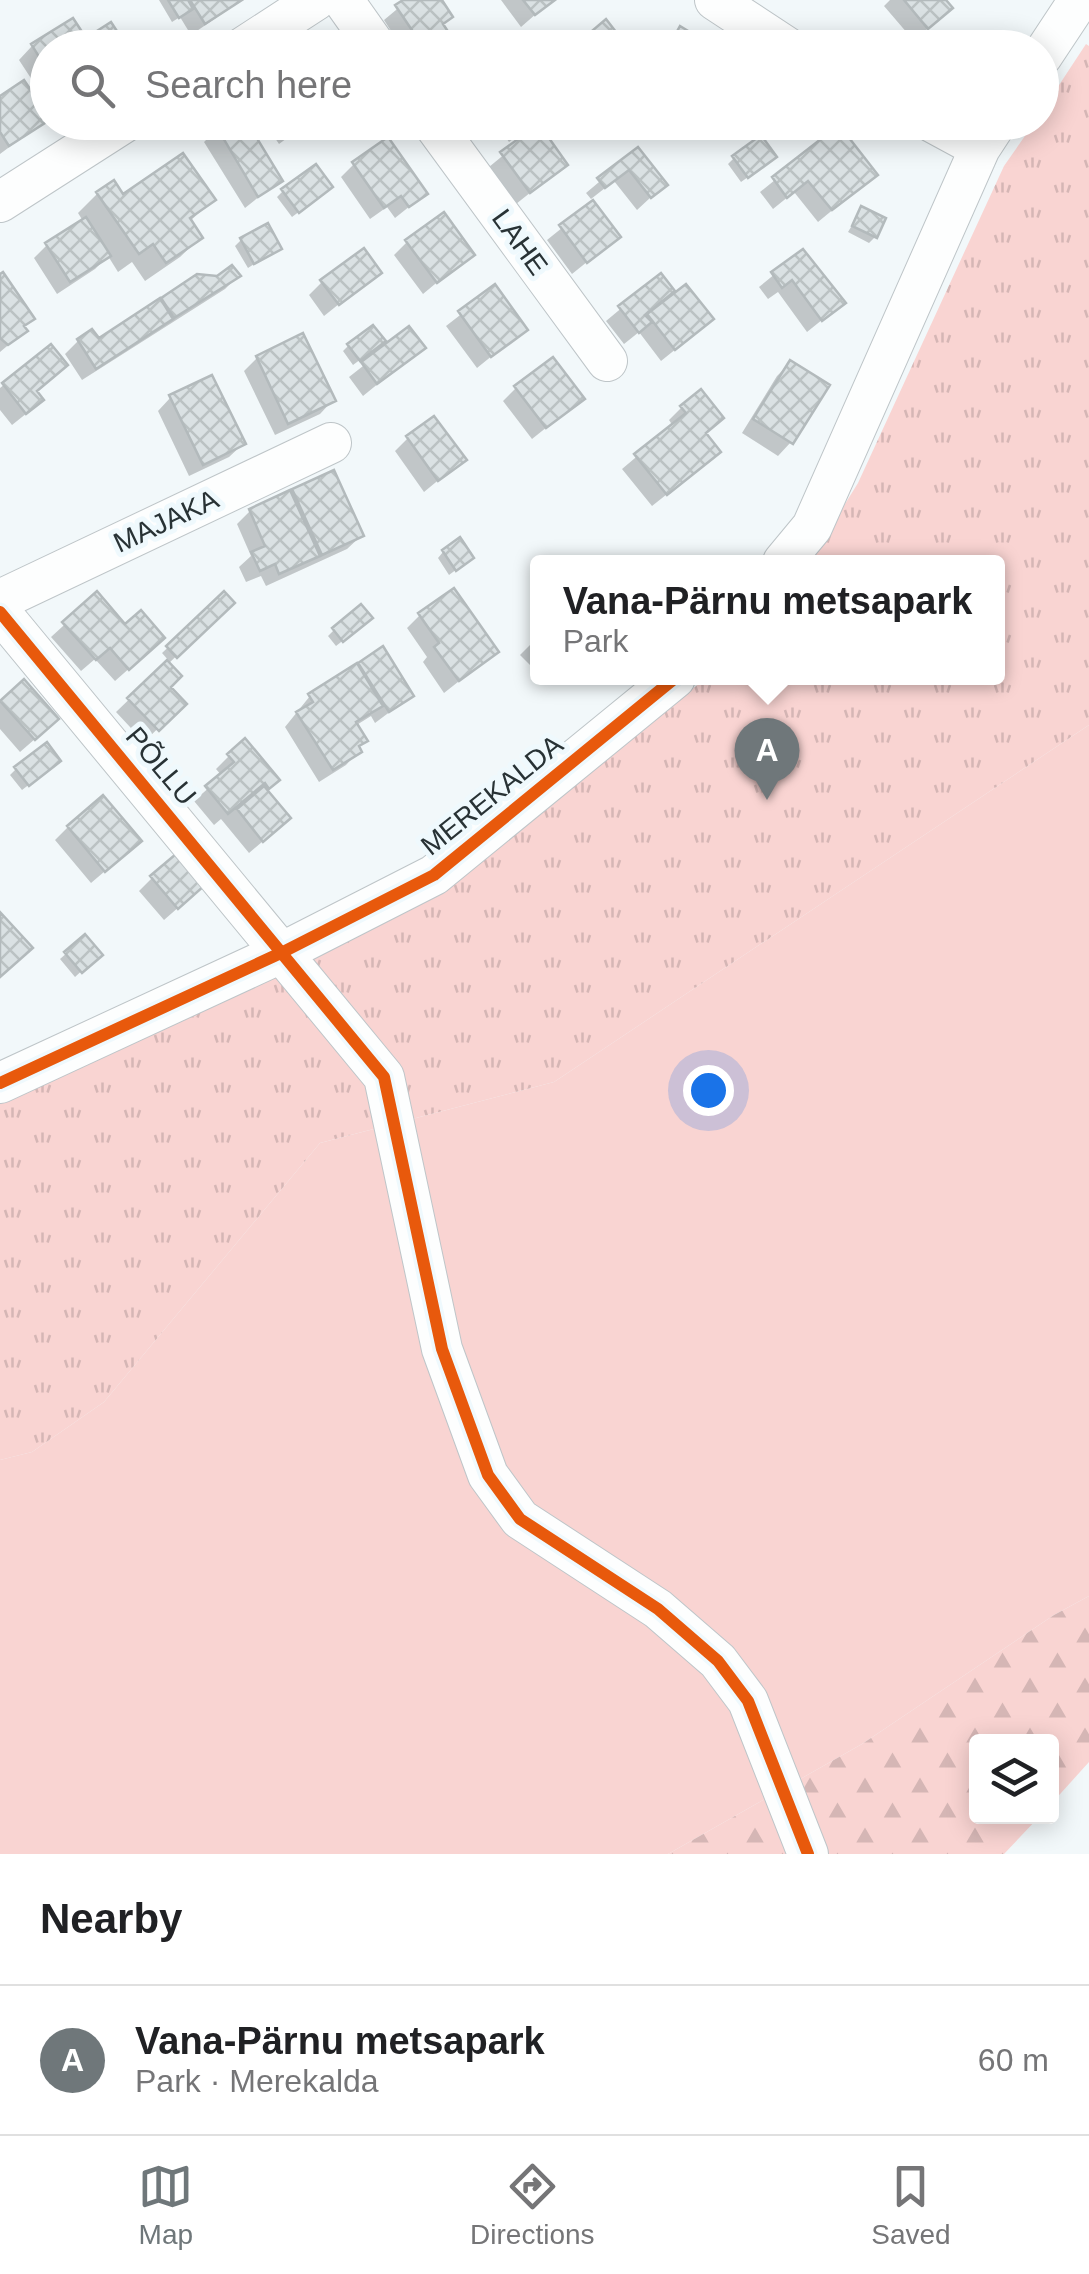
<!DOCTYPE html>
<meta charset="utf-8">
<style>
body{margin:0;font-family:Helvetica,sans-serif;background:#f6f6f6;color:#202124}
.controls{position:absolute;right:30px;bottom:30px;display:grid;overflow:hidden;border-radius:10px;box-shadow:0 5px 25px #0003}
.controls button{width:90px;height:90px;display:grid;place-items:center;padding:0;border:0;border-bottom:2px solid #e0e0e0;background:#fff;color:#202124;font:50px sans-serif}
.you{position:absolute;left:708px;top:1090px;width:35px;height:35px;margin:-25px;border:8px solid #fff;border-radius:50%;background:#1a73e8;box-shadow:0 0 0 15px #1a73e833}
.badge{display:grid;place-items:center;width:65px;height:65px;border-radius:50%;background:#6f777a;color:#fff;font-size:32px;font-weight:700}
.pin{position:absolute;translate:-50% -82px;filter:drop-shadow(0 2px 5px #0008)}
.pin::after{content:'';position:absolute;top:52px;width:35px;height:30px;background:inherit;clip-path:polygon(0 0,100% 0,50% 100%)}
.popup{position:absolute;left:530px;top:555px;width:475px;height:130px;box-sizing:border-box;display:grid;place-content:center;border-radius:10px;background:#fff;filter:drop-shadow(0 2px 8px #0005);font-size:32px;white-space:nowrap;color:#757577}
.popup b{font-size:38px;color:#202124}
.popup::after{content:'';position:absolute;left:50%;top:100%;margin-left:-20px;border:20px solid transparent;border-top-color:#fff}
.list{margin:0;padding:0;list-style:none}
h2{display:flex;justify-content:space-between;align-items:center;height:130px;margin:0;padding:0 40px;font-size:42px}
h2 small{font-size:32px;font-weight:400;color:#757577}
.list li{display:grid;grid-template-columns:65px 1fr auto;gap:30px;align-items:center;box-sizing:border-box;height:150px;padding:0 40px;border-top:2px solid #e0e0e0}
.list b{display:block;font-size:38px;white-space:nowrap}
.list p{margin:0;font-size:32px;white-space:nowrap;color:#757577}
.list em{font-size:32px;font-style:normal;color:#757577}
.icon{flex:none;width:55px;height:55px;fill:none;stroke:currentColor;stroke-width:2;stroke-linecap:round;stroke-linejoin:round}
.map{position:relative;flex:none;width:1089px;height:1854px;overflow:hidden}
.search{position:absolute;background:#fff;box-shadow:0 5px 25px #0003;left:30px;right:30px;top:30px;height:110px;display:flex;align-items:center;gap:25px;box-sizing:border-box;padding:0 35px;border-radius:55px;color:#757577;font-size:38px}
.sheet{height:280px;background:#fff}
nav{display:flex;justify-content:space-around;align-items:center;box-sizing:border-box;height:140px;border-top:2px solid #e0e0e0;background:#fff;font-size:28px;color:#757577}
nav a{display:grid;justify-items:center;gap:5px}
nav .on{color:#6f777a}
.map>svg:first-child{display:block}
</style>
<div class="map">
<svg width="1089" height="1854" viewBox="0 0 1089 1854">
<defs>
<pattern id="forest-firs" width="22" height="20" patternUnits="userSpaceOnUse" patternTransform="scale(2.5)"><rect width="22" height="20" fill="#f9d4d2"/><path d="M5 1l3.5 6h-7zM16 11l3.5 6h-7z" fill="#d5b6b5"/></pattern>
<pattern id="park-tufts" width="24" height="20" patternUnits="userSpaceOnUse" patternTransform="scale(2.5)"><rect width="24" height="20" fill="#f9d4d2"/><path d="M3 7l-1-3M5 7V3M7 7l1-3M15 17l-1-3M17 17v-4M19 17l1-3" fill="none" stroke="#d5b6b5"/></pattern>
<pattern id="building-cross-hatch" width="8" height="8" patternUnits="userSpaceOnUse" patternTransform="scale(2.5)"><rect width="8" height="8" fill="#dae1e3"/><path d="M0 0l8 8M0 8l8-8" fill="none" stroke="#bbc2c3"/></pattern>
</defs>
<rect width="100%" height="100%" fill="#f2f8fa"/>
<path fill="#f9d4d2" d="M 1089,725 L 1089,1596 L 1054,1615 L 862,1744 L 668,1854 L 0,1854 L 0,1460 L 32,1452 L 104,1402 L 320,1143 L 554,1082 Z"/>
<path fill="url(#forest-firs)" d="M 1089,1596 L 1089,1762 L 1052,1803 L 1052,1742 L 976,1742 L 976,1816 L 1039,1817 L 1004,1854 L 668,1854 L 862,1744 L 1054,1615 Z"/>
<path fill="url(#park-tufts)" d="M 1086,44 L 1089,46 L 1089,725 L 554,1082 L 320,1143 L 104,1402 L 32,1452 L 0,1460 L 0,1098 L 464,874 L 706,678 L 997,678 L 997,562 L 809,562 L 858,483 L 1004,166 L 1034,123 L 1042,122 L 1042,111 Z"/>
<path fill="#0003" d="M 159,0 L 242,0 L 191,35 L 180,17 L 172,22 Z
M 408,0 L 439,0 L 441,25 L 456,48 L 402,48 L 384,20 Z
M 501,0 L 552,0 L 521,27 Z
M 890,0 L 942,0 L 936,21 L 914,41 L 884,6 Z
M 73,21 L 85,42 L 48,48 L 48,87 L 44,81 L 36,86 L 19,60 L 32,46 Z
M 0,99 L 47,119 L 0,154 Z
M 264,122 L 309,122 L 279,144 Z
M 510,122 L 541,122 L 537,126 L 565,165 L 516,204 L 489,167 L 535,129 L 532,125 L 509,142 L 501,131 Z
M 743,122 L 791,122 L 775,140 Z
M 218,128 L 279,181 L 245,208 L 204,142 Z
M 839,128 L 875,175 L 818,222 L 794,192 L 773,209 L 760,192 Z
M 637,150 L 664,185 L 637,210 L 614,181 L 591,199 L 586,193 Z
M 734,158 L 768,163 L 741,182 L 728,164 Z
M 354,164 L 425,194 L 395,218 L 387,207 L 370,219 L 341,177 Z
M 283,191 L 324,193 L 292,217 L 277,197 Z
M 97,194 L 122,197 L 213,200 L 189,222 L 200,238 L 180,257 L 145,281 L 132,262 L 118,272 L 108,256 L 95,269 L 57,294 L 34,258 L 47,245 L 83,221 L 78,213 Z
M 593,203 L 618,237 L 572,274 L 547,240 Z
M 862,209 L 875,237 L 869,243 L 848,232 Z
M 241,240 L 279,248 L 248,268 L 235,246 Z
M 407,242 L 471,254 L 423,294 L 394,255 Z
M 802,252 L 843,303 L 807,332 L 778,292 L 768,299 L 759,287 Z
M 379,272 L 324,316 L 309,295 L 322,282 Z
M 197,276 L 218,279 L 238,276 L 225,289 L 82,380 L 65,354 L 78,341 L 98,342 Z
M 660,276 L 697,332 L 661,361 L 639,332 L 624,344 L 606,321 Z
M 0,277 L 25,331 L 0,352 Z
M 495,288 L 525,329 L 477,368 L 446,326 Z
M 409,330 L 422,348 L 363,396 L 349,377 Z
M 348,346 L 377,347 L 353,365 L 343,351 Z
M 50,347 L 27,413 L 12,425 L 0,410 L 0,388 Z
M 257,358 L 333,400 L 320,414 L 275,435 L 244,371 Z
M 790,363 L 791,442 L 778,456 L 742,433 L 777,376 Z
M 516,388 L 582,399 L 532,439 L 503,401 Z
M 171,397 L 243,444 L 229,457 L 189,476 L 158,411 Z
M 682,407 L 704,434 L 705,464 L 652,506 L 622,469 L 673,426 L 669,420 Z
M 408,438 L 464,459 L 424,492 L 395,451 Z
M 333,473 L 361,536 L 347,549 L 266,586 L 261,576 L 246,582 L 239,567 L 251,556 L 237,524 L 250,511 Z
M 443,552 L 465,563 L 449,575 L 438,558 Z
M 97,595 L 149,651 L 115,681 L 95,659 L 81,671 L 51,637 Z
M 224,595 L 232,603 L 168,664 L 167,687 L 183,704 L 144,742 L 116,712 L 169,661 L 162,653 Z
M 420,615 L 496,652 L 444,693 L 423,662 L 427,657 L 407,628 Z
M 364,624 L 336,646 L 328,636 L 334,630 Z
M 537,638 L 537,672 L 520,655 Z
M 382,650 L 411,696 L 375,723 L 371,716 L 355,726 L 359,751 L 346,765 L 319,782 L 285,727 L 310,696 Z
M 24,682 L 43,732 L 20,752 L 0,729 L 0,702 Z
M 229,756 L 276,780 L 265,791 L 275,831 L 249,853 L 221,819 L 214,825 L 194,801 L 222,776 L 216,769 Z
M 52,767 L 22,790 L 10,775 L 16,769 Z
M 68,827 L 125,854 L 91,883 L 55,840 Z
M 152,878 L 188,899 L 164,920 L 139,891 Z
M 85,937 L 99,955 L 75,977 L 60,959 Z"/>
<path fill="url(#building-cross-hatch)" stroke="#b3babc" stroke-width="2.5" d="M 168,0 L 188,0 L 193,9 L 179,18 Z
M 190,0 L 242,0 L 205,24 Z
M 403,0 L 442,0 L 453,17 L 443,24 L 459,48 L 424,48 L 395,5 Z
M 523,0 L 555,0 L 535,15 Z
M 904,0 L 946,0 L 953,8 L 928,29 Z
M 73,18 L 86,38 L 111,22 L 128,48 L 48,48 L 48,71 L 31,44 Z
M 606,19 L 623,41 L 615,48 L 572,48 Z
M 680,26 L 716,48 L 668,48 Z
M 24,80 L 48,116 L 48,121 L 9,146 L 0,132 L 0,96 Z
M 223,122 L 247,122 L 283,181 L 258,197 L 216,126 Z
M 286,122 L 307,122 L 293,133 Z
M 506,122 L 537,122 L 516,138 Z
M 539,124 L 568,165 L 530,193 L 500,152 Z
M 839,125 L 878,175 L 832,210 L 808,181 L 787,198 L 772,177 Z
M 761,135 L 777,157 L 748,178 L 732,156 Z
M 388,137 L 428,194 L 409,207 L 401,196 L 384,208 L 352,162 Z
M 638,147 L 668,185 L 651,198 L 629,170 L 605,188 L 597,178 Z
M 183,153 L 216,200 L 190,218 L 203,238 L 166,263 L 153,244 L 139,254 L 96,192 L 114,180 L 123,194 Z
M 316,164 L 333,187 L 299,213 L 281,189 Z
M 593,200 L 621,237 L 587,263 L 559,225 Z
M 861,206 L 886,218 L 877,238 L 852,226 Z
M 444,212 L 475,255 L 437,283 L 405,240 Z
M 86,217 L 111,256 L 70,282 L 45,243 Z
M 268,223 L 282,249 L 254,264 L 240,238 Z
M 364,248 L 382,273 L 339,305 L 320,280 Z
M 803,249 L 846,303 L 822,321 L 792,280 L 782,288 L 771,272 Z
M 232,265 L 241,276 L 174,318 L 161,298 L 197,274 L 217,276 Z
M 3,272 L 35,319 L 24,326 L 28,331 L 8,345 L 0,338 L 0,274 Z
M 661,273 L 675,291 L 645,315 L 652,322 L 639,333 L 618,306 Z
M 495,284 L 528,330 L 491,357 L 458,311 Z
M 686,284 L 714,319 L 675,350 L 647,314 Z
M 160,298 L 173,319 L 96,369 L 77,339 L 92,329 L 99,338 Z
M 373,325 L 386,341 L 360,361 L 347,344 Z
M 409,326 L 426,348 L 377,384 L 361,362 Z
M 303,333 L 336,401 L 288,424 L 256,356 Z
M 51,344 L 68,365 L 37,391 L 44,400 L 26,414 L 2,383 Z
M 553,357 L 585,399 L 546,428 L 514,386 Z
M 790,360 L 830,385 L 793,444 L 753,419 Z
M 212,375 L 246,444 L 203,465 L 169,395 Z
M 701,389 L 724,418 L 706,433 L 721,452 L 667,495 L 634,454 L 686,413 L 680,406 Z
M 434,416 L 467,460 L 438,481 L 406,436 Z
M 334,470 L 364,536 L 322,555 L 292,489 Z
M 290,490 L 320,556 L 279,574 L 275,564 L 260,571 L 251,552 L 265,546 L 249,509 Z
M 460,537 L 474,558 L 456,571 L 442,550 Z
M 454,588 L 499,652 L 459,681 L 434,647 L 439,643 L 418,613 Z
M 97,591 L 125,624 L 141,610 L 165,638 L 129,670 L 110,648 L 96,660 L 62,622 Z
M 224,591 L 235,603 L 177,658 L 166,646 Z
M 361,604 L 373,618 L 343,642 L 332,628 Z
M 383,646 L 414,696 L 389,712 L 358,663 Z
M 167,660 L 182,676 L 171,687 L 187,704 L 159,731 L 127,698 Z
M 357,663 L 383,706 L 356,722 L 368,741 L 359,746 L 362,752 L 333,770 L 296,712 L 313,702 L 308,694 Z
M 24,679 L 59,719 L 35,740 L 0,701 Z
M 245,738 L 280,780 L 269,789 L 265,783 L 228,814 L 205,786 L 234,762 L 227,754 Z
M 47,742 L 61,761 L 29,786 L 14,767 Z
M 264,786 L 291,818 L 263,842 L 237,809 Z
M 103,795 L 142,841 L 105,872 L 67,826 Z
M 176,854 L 204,886 L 178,909 L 150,876 Z
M 0,912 L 33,948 L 0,977 Z
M 85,934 L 103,955 L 82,973 L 64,952 Z"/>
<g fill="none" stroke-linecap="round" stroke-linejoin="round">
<defs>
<path id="street" d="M 343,0 L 377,48
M 715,0 L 788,48
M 242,48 L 316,0
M 1042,56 L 1079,0
M 432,122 L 607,361
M 932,122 L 980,148
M 0,202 L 125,122
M 783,562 L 812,527 L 980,148 L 997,122
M 0,600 L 331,443
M 0,612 L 384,1077 L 442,1349 L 488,1475 L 520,1519 L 658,1609 L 718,1661 L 748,1701 L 808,1854
M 0,1083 L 283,952 L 434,875 L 675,678"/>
</defs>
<use href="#street" stroke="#bec5c8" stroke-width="42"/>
<use href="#street" stroke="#fdfefe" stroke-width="40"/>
<defs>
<path id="cycleway" d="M 0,612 L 384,1077 L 442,1349 L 488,1475 L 520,1519 L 658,1609 L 718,1661 L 748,1701 L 808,1854
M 0,1083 L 283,952 L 434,875 L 675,678"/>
</defs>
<use href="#cycleway" stroke="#eff9fd" stroke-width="19"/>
<use href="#cycleway" stroke="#e8590c" stroke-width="12"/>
</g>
<g text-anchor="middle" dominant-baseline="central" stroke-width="10" stroke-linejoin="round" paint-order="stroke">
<g font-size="28" fill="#283235" stroke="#eff9fd">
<text transform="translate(520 242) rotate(54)">LAHE</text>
<text transform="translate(166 521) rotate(-25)">MAJAKA</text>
<text transform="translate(161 766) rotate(50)">PÕLLU</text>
<text transform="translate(492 795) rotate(-39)">MEREKALDA</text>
</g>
</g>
</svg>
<div class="controls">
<button><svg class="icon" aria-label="layers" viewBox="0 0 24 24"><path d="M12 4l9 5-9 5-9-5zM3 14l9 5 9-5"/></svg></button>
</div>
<div class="you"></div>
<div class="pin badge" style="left:767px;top:800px">A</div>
<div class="popup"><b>Vana-Pärnu metsapark</b>Park</div>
<div class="search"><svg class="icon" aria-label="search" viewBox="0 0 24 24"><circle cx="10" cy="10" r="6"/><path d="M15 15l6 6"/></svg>Search here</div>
</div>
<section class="sheet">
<h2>Nearby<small></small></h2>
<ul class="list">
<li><span class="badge">A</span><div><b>Vana-Pärnu metsapark</b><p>Park · Merekalda</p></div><em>60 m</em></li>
</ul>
</section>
<nav>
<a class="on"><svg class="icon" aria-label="map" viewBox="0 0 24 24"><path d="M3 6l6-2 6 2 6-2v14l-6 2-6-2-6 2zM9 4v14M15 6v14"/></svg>Map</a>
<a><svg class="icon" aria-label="directions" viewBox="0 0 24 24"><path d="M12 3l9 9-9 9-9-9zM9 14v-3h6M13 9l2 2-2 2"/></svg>Directions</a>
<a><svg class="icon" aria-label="saved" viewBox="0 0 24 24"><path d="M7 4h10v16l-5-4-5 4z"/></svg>Saved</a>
</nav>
